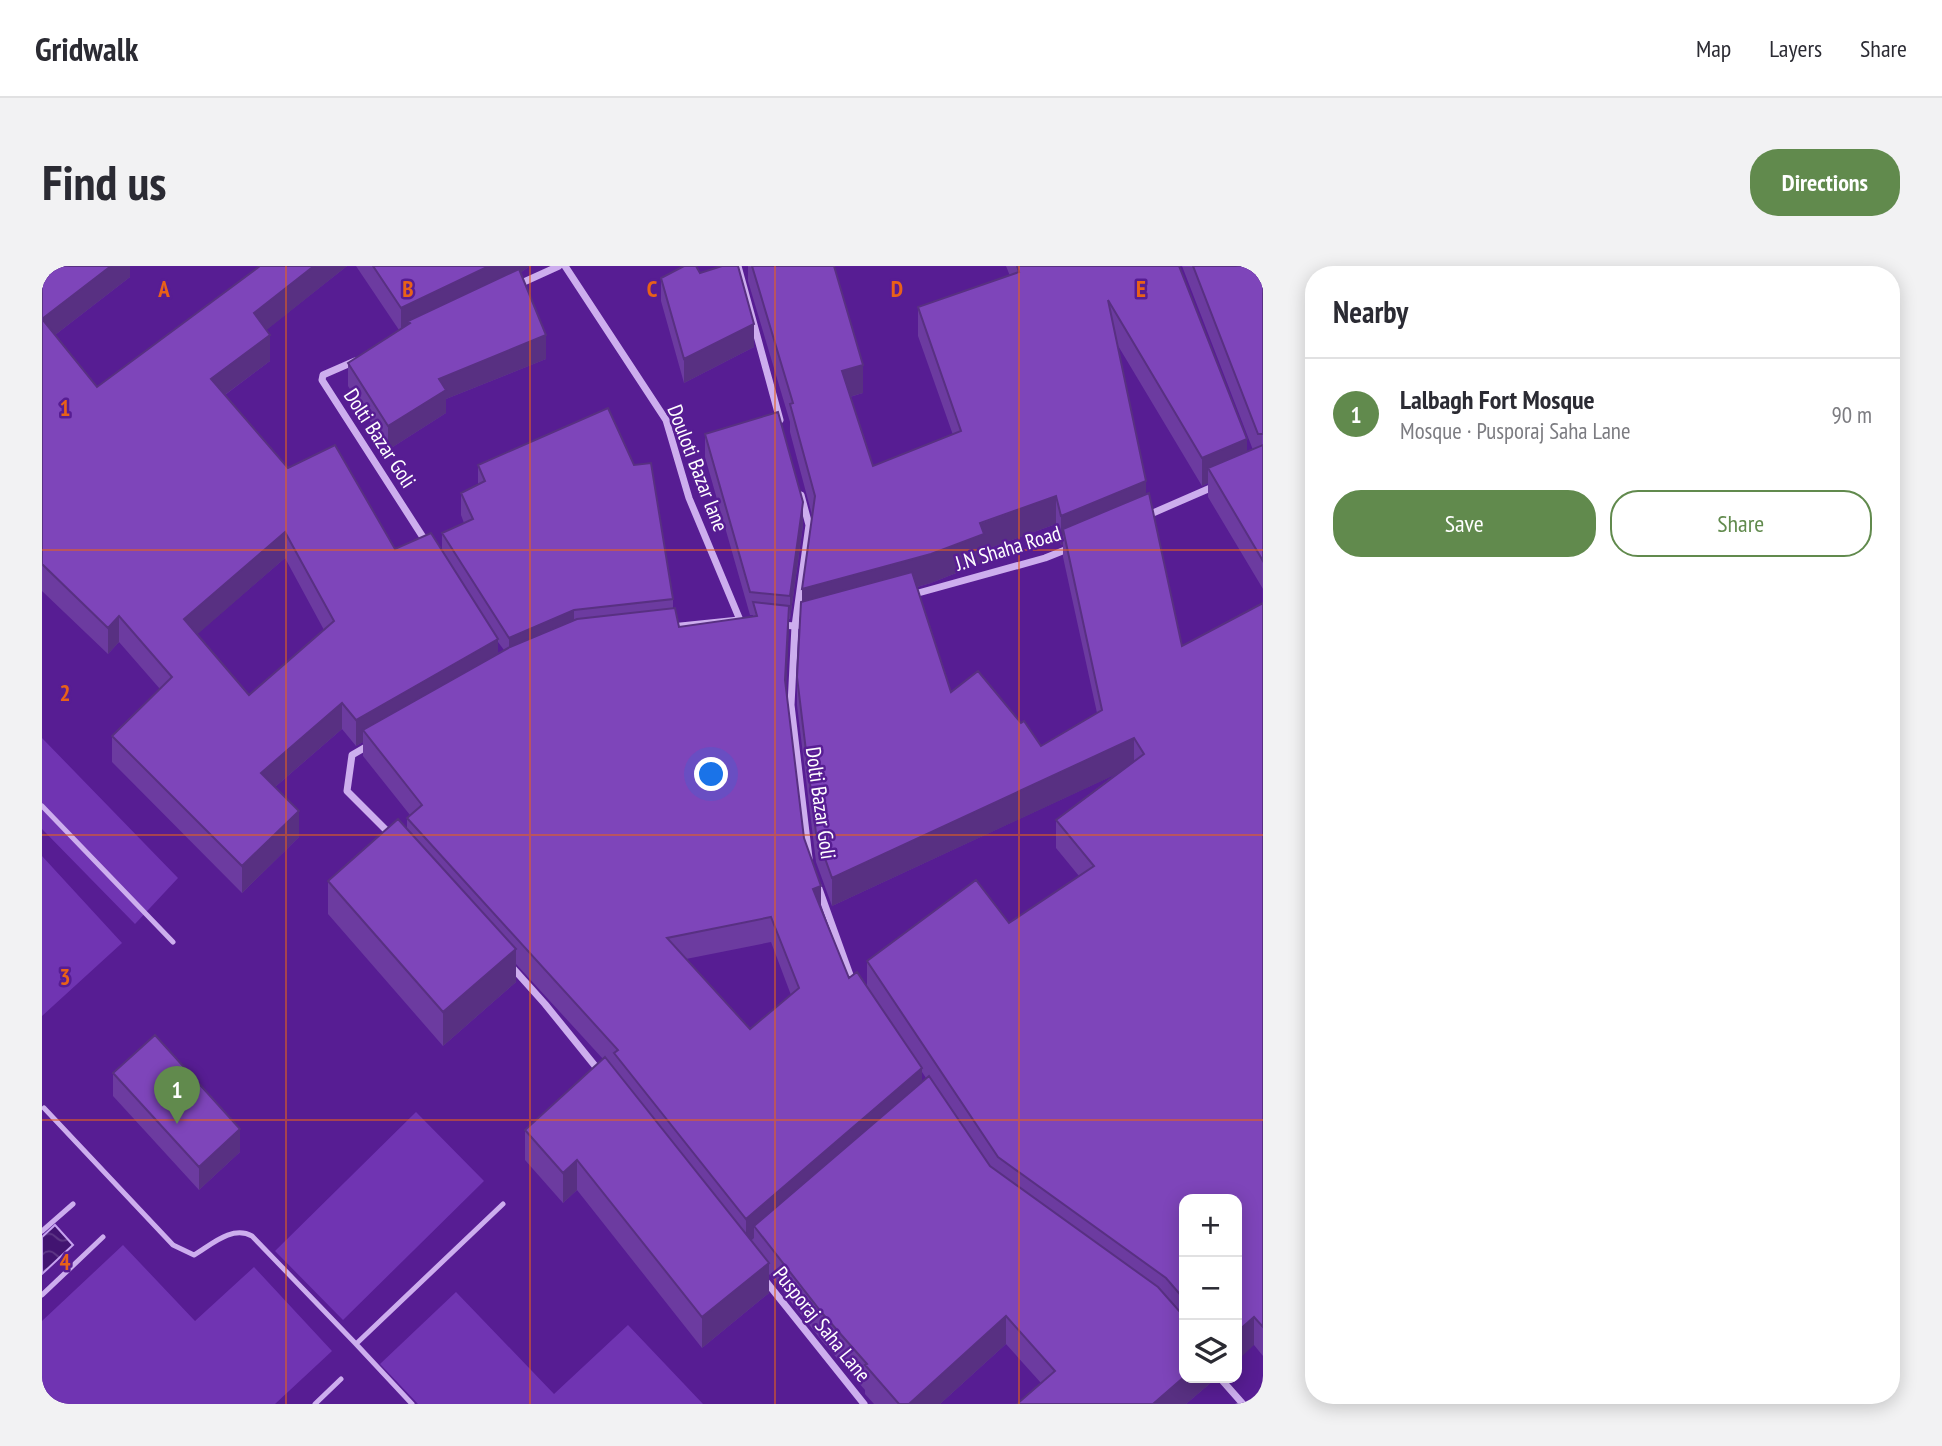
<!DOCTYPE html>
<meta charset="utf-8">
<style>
body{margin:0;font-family:"PT Sans Narrow",sans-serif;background:#f2f2f3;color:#2b2b33}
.controls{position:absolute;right:21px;bottom:21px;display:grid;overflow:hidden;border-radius:14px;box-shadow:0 4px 18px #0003}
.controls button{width:63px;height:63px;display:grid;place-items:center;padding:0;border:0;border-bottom:2px solid #e1e1e2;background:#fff;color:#2b2b33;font:35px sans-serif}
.you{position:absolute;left:670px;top:509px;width:24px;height:24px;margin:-18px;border:5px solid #fff;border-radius:50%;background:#1a73e8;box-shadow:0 0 0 10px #1a73e833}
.badge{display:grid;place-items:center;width:46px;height:46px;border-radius:50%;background:#618a4d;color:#fff;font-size:23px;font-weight:700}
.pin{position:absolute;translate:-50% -58px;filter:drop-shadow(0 2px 4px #0008)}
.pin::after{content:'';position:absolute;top:37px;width:24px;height:21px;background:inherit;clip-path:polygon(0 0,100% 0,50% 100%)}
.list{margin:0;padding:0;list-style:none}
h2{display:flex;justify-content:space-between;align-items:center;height:91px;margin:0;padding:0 28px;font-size:30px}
h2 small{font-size:23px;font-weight:400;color:#7c7c81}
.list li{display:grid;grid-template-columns:46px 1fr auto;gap:21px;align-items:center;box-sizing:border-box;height:112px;padding:0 28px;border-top:2px solid #e1e1e2}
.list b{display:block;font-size:26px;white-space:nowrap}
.list p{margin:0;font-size:23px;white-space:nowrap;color:#7c7c81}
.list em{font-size:23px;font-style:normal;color:#7c7c81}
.actions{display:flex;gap:14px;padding:21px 28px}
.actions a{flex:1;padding:16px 0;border:2px solid #618a4d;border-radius:28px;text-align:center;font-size:24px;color:#618a4d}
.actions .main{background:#618a4d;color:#fff}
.icon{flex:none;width:38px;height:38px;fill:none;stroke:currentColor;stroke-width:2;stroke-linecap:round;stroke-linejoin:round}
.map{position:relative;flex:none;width:1221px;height:1138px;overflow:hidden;border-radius:28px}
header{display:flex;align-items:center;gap:42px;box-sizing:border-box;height:98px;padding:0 35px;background:#fff;border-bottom:2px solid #e1e1e2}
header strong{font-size:33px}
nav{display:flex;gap:38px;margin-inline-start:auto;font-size:24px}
.intro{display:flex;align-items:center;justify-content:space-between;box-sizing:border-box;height:168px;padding:0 42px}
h1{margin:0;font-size:49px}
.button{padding:18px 32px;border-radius:28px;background:#618a4d;color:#fff;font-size:24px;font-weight:700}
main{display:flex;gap:42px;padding:0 42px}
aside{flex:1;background:#fff;border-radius:28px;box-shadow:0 4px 18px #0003}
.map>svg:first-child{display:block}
</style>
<header>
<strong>Gridwalk</strong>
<nav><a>Map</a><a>Layers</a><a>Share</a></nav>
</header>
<div class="intro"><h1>Find us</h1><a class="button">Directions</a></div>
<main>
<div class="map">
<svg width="1221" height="1138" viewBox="0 0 1221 1138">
<defs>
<pattern id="water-waves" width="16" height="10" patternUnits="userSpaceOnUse" patternTransform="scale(1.75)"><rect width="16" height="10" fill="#421471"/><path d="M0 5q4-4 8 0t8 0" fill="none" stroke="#5e3786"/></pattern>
</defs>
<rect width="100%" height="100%" fill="#571d93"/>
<path fill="#7034b2" d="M 0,472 L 136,612 L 93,658 L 0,563 Z
M 0,590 L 80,677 L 0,750 Z
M 374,846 L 442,915 L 301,1054 L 233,985 Z
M 81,979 L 153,1055 L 212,1001 L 290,1085 L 233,1138 L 0,1138 L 0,1055 Z
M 414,1026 L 512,1128 L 586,1059 L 661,1138 L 376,1138 L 338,1098 Z"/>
<path fill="url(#water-waves)" stroke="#c6a2f0" stroke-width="2" d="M 13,959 L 31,979 L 0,1008 L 0,971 Z"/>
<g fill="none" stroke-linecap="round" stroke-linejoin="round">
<path stroke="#cdaeee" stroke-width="5" d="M 0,540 L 131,676
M 2,842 L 131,979 L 152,989 C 169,979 190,959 210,970 L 314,1078 L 461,938
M 0,965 L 31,938
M 0,1029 L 61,971
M 314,1078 L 370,1138
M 273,1138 L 299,1113"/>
<path stroke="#cdaeee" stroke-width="7" d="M 523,0 L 624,154 L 647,232 L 698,354
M 696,0 L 738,154
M 473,20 L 517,0
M 313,95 L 281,109 L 280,114 L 386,279
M 759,229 L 767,259 L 753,360 L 749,439 L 767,592
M 1104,250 L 1173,220
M 869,329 L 1003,292 L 1028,282
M 740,359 L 753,360 L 766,357
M 629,361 L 697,354
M 329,478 L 310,489 L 305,525 L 350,570
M 776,620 L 808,709 L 813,717
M 469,700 L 503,738 L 558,806
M 722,1013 L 822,1138
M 1178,1112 L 1201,1138"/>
</g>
<path fill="#6c3ba0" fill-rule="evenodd" d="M 0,0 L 88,0 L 88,11 L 13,69 L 55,121 L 218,0 L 305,0 L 224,64 L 228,95 L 183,129 L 246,202 L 353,283 L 400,285 L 400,267 L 422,257 L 419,249 L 419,227 L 436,218 L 436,199 L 631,333 L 631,342 L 637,361 L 711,351 L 711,349 L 708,349 L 663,191 L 663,168 L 761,259 L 748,353 L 747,353 L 744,422 L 762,572 L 779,641 L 807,712 L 825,720 L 825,695 L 967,657 L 1037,610 L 1014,582 L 1014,554 L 1074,508 L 790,640 L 774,596 L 755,439 L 755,411 L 760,336 L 770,249 L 748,166 L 748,156 L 706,15 L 706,0 L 792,0 L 821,127 L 808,131 L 831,200 L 911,169 L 876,70 L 876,41 L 968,10 L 964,0 L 1137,0 L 1205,186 L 1211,184 L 1140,0 L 1221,0 L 1221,323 L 1166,231 L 1166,217 L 1160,220 L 1075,78 L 1104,228 L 1140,380 L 1221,337 L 1221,1090 L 1212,1079 L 1142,933 L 1142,1112 L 1173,1112 L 1172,1114 L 1144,1138 L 975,1138 L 999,1117 L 964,1078 L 898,1138 L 832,1138 L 823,1128 L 823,1124 L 780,1075 L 727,1008 L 727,1027 L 660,1082 L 535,924 L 521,937 L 483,894 L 483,864 L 561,793 L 474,698 L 474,716 L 401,780 L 286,648 L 286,615 L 365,563 L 365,552 L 368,549 L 321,490 L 321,476 L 314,480 L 300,463 L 233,521 L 257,571 L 200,627 L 70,496 L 70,470 L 118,423 L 77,376 L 66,388 L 0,325 ZM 1014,258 L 1019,279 L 1021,278 L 1021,291 L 1055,447 L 999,480 L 979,457 L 909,426 L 875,321 L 889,317 L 942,296 L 942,284 ZM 243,292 L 282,364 L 207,429 L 155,368 ZM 456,376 L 462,384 L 456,388 ZM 729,676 L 749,729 L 708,763 L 644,693 ZM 880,806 L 884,812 L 880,816 Z
M 314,0 L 488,0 L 478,7 L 504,93 L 404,133 L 404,147 L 346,184 L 306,120 L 306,97 L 357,64 Z
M 658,7 L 712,81 L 642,117 L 619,35 L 619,12 Z
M 71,807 L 198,886 L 157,924 L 71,830 Z"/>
<path fill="#583082" d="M 69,0 L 88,0 L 88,11 L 0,79 L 0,53 Z
M 272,0 L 305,0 L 212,74 L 212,47 Z
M 447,0 L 488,0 L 472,11 L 366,55 L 366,65 L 359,68 L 359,42 Z
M 712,58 L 712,81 L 642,117 L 642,93 Z
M 228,69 L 228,95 L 169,139 L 169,113 Z
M 504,69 L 504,93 L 404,133 L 404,147 L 346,184 L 346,160 L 397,113 Z
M 821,99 L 821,127 L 800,133 L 800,105 Z
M 1205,173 L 1205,201 L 1166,202 L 1166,217 L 1160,220 L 1160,192 Z
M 1104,215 L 1104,243 L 1021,263 L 1021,278 L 1019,279 L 1019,250 Z
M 1014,230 L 1014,258 L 942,284 L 942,296 L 889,317 L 760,352 L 760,323 Z
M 761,236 L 761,259 L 748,353 L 748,330 Z
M 243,266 L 243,292 L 142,380 L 142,353 Z
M 747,340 L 747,365 L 743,440 L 743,414 Z
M 532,344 L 532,366 L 467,393 L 467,372 Z
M 77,350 L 77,376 L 66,388 L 66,362 Z
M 456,373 L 456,399 L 321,464 L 321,476 L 314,480 L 314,454 Z
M 300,437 L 300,463 L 219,533 L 219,507 Z
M 1092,472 L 1092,500 L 790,640 L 790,612 Z
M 257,545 L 257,571 L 200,627 L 200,600 Z
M 779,620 L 779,645 L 771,623 Z
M 474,683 L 474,716 L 401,780 L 401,746 Z
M 880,802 L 880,828 L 712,960 L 712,972 L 704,979 L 704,953 Z
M 198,863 L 198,886 L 157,924 L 157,901 Z
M 535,894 L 535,924 L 521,937 L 521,907 Z
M 727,997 L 727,1027 L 660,1082 L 660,1051 Z
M 964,1050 L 964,1078 L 898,1138 L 867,1138 Z
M 1212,1051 L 1212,1079 L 1195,1095 L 1195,1066 Z
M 1142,1111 L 1173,1112 L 1172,1114 L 1144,1138 L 1111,1138 Z"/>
<path fill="#7e45ba" stroke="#583082" stroke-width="2" fill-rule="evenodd" d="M 0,0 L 69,0 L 0,53 L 55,121 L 218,0 L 272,0 L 212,47 L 228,69 L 169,113 L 246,202 L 293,179 L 353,283 L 389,267 L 456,373 L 314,454 L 300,437 L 219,507 L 257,545 L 200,600 L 70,470 L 130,411 L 77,350 L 66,362 L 0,298 ZM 243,266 L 292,355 L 207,429 L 142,353 Z
M 331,0 L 447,0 L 359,42 Z
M 642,0 L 654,0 L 658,7 L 680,0 L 696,0 L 712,58 L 642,93 L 619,12 Z
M 710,0 L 792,0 L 821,99 L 800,105 L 831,200 L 919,165 L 876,41 L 977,6 L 975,0 L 1137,0 L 1205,173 L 1160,192 L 1066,34 L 1104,215 L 1019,250 L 1014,230 L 938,257 L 942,268 L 889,288 L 760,323 L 773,230 L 748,138 L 751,137 Z
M 1151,0 L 1221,0 L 1221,168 L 1216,168 Z
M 477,3 L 504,69 L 397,113 L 404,124 L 346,160 L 306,97 L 368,57 L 366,55 Z
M 566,142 L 592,199 L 609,197 L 631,333 L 532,344 L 467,372 L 400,267 L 431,253 L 419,227 L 443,215 L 436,199 Z
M 736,146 L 761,236 L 748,330 L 708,326 L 663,168 Z
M 1221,179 L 1221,295 L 1166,202 Z
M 1107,227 L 1140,380 L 1221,337 L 1221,1061 L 1212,1051 L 1195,1066 L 1195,933 L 1142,933 L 1142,1033 L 1124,1012 L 956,891 L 825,695 L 934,614 L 967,657 L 1052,600 L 1014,554 L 1102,488 L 1092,472 L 790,612 L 774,567 L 755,411 L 759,336 L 870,306 L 909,426 L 936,405 L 979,457 L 982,455 L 999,480 L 1060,444 L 1021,263 Z
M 711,336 L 747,340 L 743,414 L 762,572 L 779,620 L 771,623 L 807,712 L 815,706 L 880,802 L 704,953 L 572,787 L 576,784 L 365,552 L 380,539 L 321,464 L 468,381 L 535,353 L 633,342 L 637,361 L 715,350 ZM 729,651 L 757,722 L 708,763 L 625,672 Z
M 356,553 L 474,683 L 401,746 L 286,615 Z
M 113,769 L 198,863 L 157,901 L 71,807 Z
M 563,791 L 727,997 L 660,1051 L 535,894 L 521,907 L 483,864 Z
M 887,810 L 948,900 L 1116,1021 L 1138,1046 L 1142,1048 L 1142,1111 L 1111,1138 L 975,1138 L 1013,1105 L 964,1050 L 867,1138 L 857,1138 L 823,1099 L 825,1098 L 780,1047 L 712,960 Z"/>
<path fill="none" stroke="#e96118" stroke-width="2" stroke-opacity="0.55" d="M 244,0 L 244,1138M 488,0 L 488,1138M 733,0 L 733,1138M 977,0 L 977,1138M 0,284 L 1221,284M 0,569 L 1221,569M 0,854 L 1221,854"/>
<g text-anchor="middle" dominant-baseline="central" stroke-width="5" stroke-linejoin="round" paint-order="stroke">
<g font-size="21" fill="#fff" stroke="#571d93">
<text transform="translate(338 172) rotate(57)">Dolti Bazar Goli</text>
<text transform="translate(656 202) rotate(69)">Douloti Bazar lane</text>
<text transform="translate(966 282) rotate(-17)">J.N Shaha Road</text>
<text transform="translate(779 537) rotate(82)">Dolti Bazar Goli</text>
<text transform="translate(780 1058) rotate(51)">Pusporaj Saha Lane</text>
</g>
</g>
<g font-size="23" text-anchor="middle" font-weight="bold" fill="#e96118" stroke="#571d93" stroke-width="5" stroke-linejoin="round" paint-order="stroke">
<text x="122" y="31">A</text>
<text x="366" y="31">B</text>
<text x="610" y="31">C</text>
<text x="855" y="31">D</text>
<text x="1099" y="31">E</text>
<text x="23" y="150">1</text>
<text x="23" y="435">2</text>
<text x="23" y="719">3</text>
<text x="23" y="1004">4</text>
</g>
</svg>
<div class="controls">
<button>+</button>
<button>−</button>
<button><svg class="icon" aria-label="layers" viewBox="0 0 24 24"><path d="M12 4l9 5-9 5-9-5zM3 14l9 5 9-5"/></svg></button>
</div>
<div class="you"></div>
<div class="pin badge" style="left:135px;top:858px">1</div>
</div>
<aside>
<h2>Nearby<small></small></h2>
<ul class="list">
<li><span class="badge">1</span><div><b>Lalbagh Fort Mosque</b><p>Mosque · Pusporaj Saha Lane</p></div><em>90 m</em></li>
</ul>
<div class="actions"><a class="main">Save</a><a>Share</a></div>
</aside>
</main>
